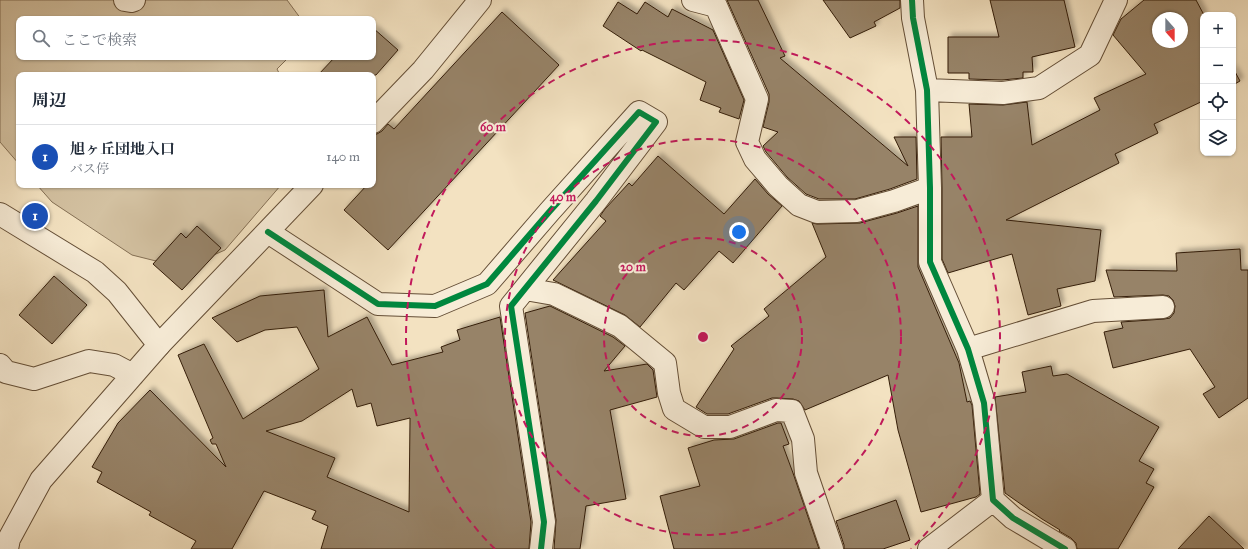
<!DOCTYPE html>
<html lang="ja">
<meta charset="utf-8">
<style>
body{margin:0;font-family:"IM FELL Great Primer","Noto Serif JP",serif;background:#f2f2f3;color:#1f2937}
.controls{position:absolute;right:12px;top:12px;display:grid;overflow:hidden;border-radius:8px;box-shadow:0 1px 3px #0004}
.controls button{width:36px;height:36px;display:grid;place-items:center;padding:0;border:0;border-bottom:1px solid #e0e1e3;background:#fff;color:#1f2937;font:20px sans-serif}
.compass{position:absolute;left:1152px;top:12px;width:36px;height:36px;border-radius:50%;background:#fff;box-shadow:0 1px 3px #0004;rotate:159deg}
.you{position:absolute;left:739px;top:232px;width:14px;height:14px;margin:-10px;border:3px solid #fff;border-radius:50%;background:#1a73e8;box-shadow:0 0 0 6px #1a73e833}
.badge{display:grid;place-items:center;width:26px;height:26px;border-radius:50%;background:#8f2418;color:#fff;font-size:13px;font-weight:700}
.pin{position:absolute;translate:-50% -50%;border:2px solid #fff;box-shadow:0 1px 4px #0006}
.list{margin:0;padding:0;list-style:none}
h2{display:flex;justify-content:space-between;align-items:center;height:52px;margin:0;padding:0 16px;font-size:17px}
h2 small{font-size:13px;font-weight:400;color:#747a83}
.list li{display:grid;grid-template-columns:26px 1fr auto;gap:12px;align-items:center;box-sizing:border-box;height:64px;padding:0 16px;border-top:1px solid #e0e1e3}
.list b{display:block;font-size:15px;white-space:nowrap}
.list p{margin:0;font-size:13px;white-space:nowrap;color:#747a83}
.list em{font-size:13px;font-style:normal;color:#747a83}
.icon{flex:none;width:22px;height:22px;fill:none;stroke:currentColor;stroke-width:2;stroke-linecap:round;stroke-linejoin:round}
.map{position:relative;flex:none;width:1248px;height:549px;overflow:hidden}
.search{position:absolute;background:#fff;box-shadow:0 1px 3px #0004;left:16px;top:16px;width:360px;height:44px;display:flex;align-items:center;gap:10px;box-sizing:border-box;padding:0 14px;border-radius:8px;color:#747a83;font-size:15px}
.panel{position:absolute;background:#fff;box-shadow:0 1px 3px #0004;left:16px;top:72px;width:360px;height:116px;border-radius:8px}
.map>svg:first-child{display:block}
</style>
<div class="map">
<svg width="1248" height="549" viewBox="0 0 1248 549">
<defs>
<filter id="shadow"><feDropShadow dx="3.5" dy="-3.5" stdDeviation="2" flood-color="#0004"/></filter>
</defs>
<rect width="100%" height="100%" fill="#f3e2c1"/>
<filter id="stains"><feTurbulence type="fractalNoise" baseFrequency=".005" numOctaves="4"/><feColorMatrix values="0 0 0 0 .2 0 0 0 0 .09 0 0 0 0 .02 0 0 0 .5 -.17"/></filter>
<radialGradient id="worn" r=".72"><stop offset=".6" stop-color="#630" stop-opacity="0"/><stop offset="1" stop-color="#630" stop-opacity=".3"/></radialGradient>
<path fill="#d3c1a1" stroke="#846f54" d="M 0,0 L 287,0 L 301,19 L 19,19 L 19,57 L 289,57 L 277,69 L 280,75 L 19,75 L 19,164 L 0,142 Z
M 37,185 L 281,185 L 225,250 L 184,268 L 132,255 L 52,202 Z"/>
<path fill="#978368" stroke="#341d07" fill-rule="evenodd" filter="url(#shadow)" d="M 727,0 L 758,0 L 785,56 L 780,58 L 908,166 L 894,137 L 916,137 L 917,179 L 890,189 L 855,199 L 819,199 L 806,194 L 787,177 L 766,152 L 763,146 L 778,132 L 763,127 L 769,102 L 769,94 Z
M 823,0 L 900,0 L 900,8 L 874,22 L 876,26 L 850,38 Z
M 990,0 L 1064,0 L 1075,47 L 1032,57 L 1033,72 L 1023,72 L 1023,78 L 1002,80 L 969,79 L 969,73 L 948,73 L 948,37 L 999,37 Z
M 1144,0 L 1196,0 L 1204,15 L 1203,15 L 1203,101 L 1154,124 L 1158,133 L 1115,154 L 1119,163 L 1006,220 L 1101,230 L 1095,281 L 1057,289 L 1061,306 L 1028,315 L 1012,254 L 948,273 L 942,259 L 942,188 L 941,137 L 972,137 L 969,104 L 1003,105 L 1027,102 L 1032,145 L 1100,110 L 1094,98 L 1146,74 L 1113,35 L 1121,19 ZM 1158,18 L 1182,18 L 1182,42 L 1158,42 Z
M 618,2 L 637,14 L 645,2 L 668,17 L 672,9 L 713,30 L 744,100 L 739,119 L 719,112 L 721,108 L 700,100 L 706,82 L 642,50 L 641,51 L 603,26 Z
M 502,12 L 559,65 L 388,250 L 344,210 L 367,185 L 373,185 L 373,134 L 377,134 L 382,131 L 388,124 L 394,129 Z
M 373,28 L 398,50 L 376,75 L 318,75 L 335,57 L 373,57 Z
M 1233,68 L 1240,81 L 1233,85 Z
M 658,156 L 724,214 L 755,179 L 768,194 L 782,206 L 733,263 L 719,251 L 684,290 L 676,283 L 640,327 L 625,315 L 553,280 L 606,221 L 600,216 L 605,209 L 629,183 L 632,186 Z
M 918,206 L 918,267 L 959,363 L 967,402 L 970,401 L 972,405 L 980,494 L 976,497 L 921,512 L 898,430 L 888,375 L 805,410 L 799,401 L 793,399 L 777,398 L 772,398 L 728,414 L 707,414 L 696,407 L 734,349 L 731,346 L 769,316 L 764,309 L 826,257 L 812,223 L 817,224 L 860,223 L 897,213 Z
M 197,226 L 221,248 L 182,290 L 153,264 L 181,233 L 186,238 Z
M 1240,249 L 1241,270 L 1248,270 L 1248,398 L 1219,418 L 1203,394 L 1215,387 L 1190,349 L 1113,368 L 1104,332 L 1123,328 L 1121,322 L 1164,319 L 1170,318 L 1174,313 L 1175,306 L 1173,300 L 1169,296 L 1163,295 L 1114,297 L 1106,270 L 1177,271 L 1176,253 Z
M 54,276 L 87,305 L 52,344 L 19,315 Z
M 324,290 L 328,337 L 367,317 L 392,365 L 443,352 L 441,347 L 460,340 L 457,330 L 500,317 L 531,522 L 529,549 L 321,549 L 328,526 L 312,519 L 316,511 L 264,491 L 232,549 L 191,549 L 196,541 L 149,515 L 151,512 L 97,482 L 102,472 L 92,467 L 118,423 L 150,390 L 226,467 L 216,444 L 212,444 L 210,440 L 213,438 L 178,355 L 204,344 L 243,419 L 319,369 L 297,327 L 265,330 L 237,342 L 212,318 L 260,296 ZM 352,389 L 357,407 L 371,403 L 377,426 L 410,418 L 409,512 L 327,477 L 335,458 L 266,431 L 302,421 Z
M 550,306 L 613,337 L 625,346 L 604,371 L 647,364 L 653,370 L 657,397 L 610,410 L 626,499 L 586,506 L 580,549 L 554,549 L 556,520 L 525,313 Z
M 1051,366 L 1053,376 L 1067,374 L 1159,427 L 1139,461 L 1154,469 L 1146,483 L 1154,487 L 1118,549 L 1077,549 L 1076,543 L 1071,538 L 1059,531 L 1060,530 L 1042,519 L 1005,493 L 995,397 L 1026,392 L 1022,372 Z
M 778,423 L 781,423 L 789,444 L 783,446 L 793,473 L 819,549 L 674,549 L 660,496 L 700,486 L 688,448 L 714,440 L 734,439 Z
M 896,500 L 910,540 L 883,549 L 844,549 L 844,545 L 836,521 Z
M 1209,516 L 1244,549 L 1178,549 Z"/>
<g fill="none" stroke-linecap="round" stroke-linejoin="round">
<defs>
<path id="minor" d="M 125,0 L 131,1 L 134,0
M 693,0 L 716,6 L 757,99 L 747,142 L 755,159 L 778,186 L 799,205 L 817,212 L 857,211 L 894,201 L 930,188
M 912,0 L 913,18 L 927,90 L 930,188 L 930,262 L 968,349 L 984,403 L 993,500 L 1013,518 L 1065,549
M 927,90 L 1003,93 L 1039,88 L 1090,55 L 1116,0
M 373,122 L 423,70 L 480,0
M 268,232 L 378,304 L 435,306 L 487,284 L 550,211 L 639,112 L 656,122 L 596,201 L 511,306 L 544,522 L 541,549
M 525,289 L 554,294 L 620,326 L 665,363 L 669,393 L 674,409 L 704,427 L 730,427 L 776,410 L 792,411 L 803,439 L 806,473 L 832,549
M 968,349 L 1093,311 L 1163,307
M 0,365 L 6,372 L 34,379 L 89,361 L 114,365 L 133,375
M 7,549 L 9,539 L 41,480 L 159,345 L 312,185
M 929,549 L 993,500"/>
<path id="tertiary" d="M 0,214 L 95,272 L 117,292 L 159,345"/>
</defs>
<use href="#minor" stroke="#644e36" stroke-width="24"/>
<use href="#tertiary" stroke="#644e36" stroke-width="24"/>
<use href="#minor" stroke="#f7ecd7" stroke-width="22"/>
<use href="#tertiary" stroke="#f7ecd7" stroke-width="22"/>
<defs>
<path id="cycleway" d="M 912,0 L 913,18 L 927,90 L 930,188 L 930,262 L 968,349 L 984,403 L 993,500 L 1013,518 L 1065,549
M 268,232 L 378,304 L 435,306 L 487,284 L 550,211 L 639,112 L 656,122 L 596,201 L 511,306 L 544,522 L 541,549"/>
</defs>
<use href="#cycleway" stroke="#f7ecd7" stroke-width="8"/>
<use href="#cycleway" stroke="#00873e" stroke-width="6"/>
</g>
<g fill="none" stroke="#c2185b" stroke-width="2" stroke-dasharray="7 5">
<circle cx="703" cy="337" r="99"/>
<circle cx="703" cy="337" r="198"/>
<path d="M495 549A297 297 0 1 1 911 549"/>
</g>
<circle cx="703" cy="337" r="6" fill="#c2185b" stroke="#f7ecd7" stroke-width="2"/>
<g font-size="12" text-anchor="middle" font-weight="bold" fill="#c2185b" stroke="#f7ecd7" stroke-width="4" stroke-linejoin="round" paint-order="stroke">
<text x="493" y="131">60 m</text>
<text x="563" y="201">40 m</text>
<text x="633" y="271">20 m</text>
</g>
<rect width="100%" height="100%" filter="url(#stains)"/>
<rect width="100%" height="100%" fill="url(#worn)"/>
</svg>
<div class="controls">
<button>+</button>
<button>−</button>
<button><svg class="icon" aria-label="locate" viewBox="0 0 24 24"><circle cx="12" cy="12" r="6"/><path d="M12 2v4M12 18v4M2 12h4M18 12h4"/></svg></button>
<button><svg class="icon" aria-label="layers" viewBox="0 0 24 24"><path d="M12 4l9 5-9 5-9-5zM3 14l9 5 9-5"/></svg></button>
</div>
<svg class="compass" viewBox="-18 -18 36 36"><path d="M0-13l5 13h-10z" fill="#e53935"/><path d="M0 13l5-13h-10z" fill="#747a83"/></svg>
<div class="you"></div>
<div class="pin badge" style="left:35px;top:216px;background:#1a4fb4">1</div>
<div class="search"><svg class="icon" aria-label="search" viewBox="0 0 24 24"><circle cx="10" cy="10" r="6"/><path d="M15 15l6 6"/></svg>ここで検索</div>
<section class="panel">
<h2>周辺<small></small></h2>
<ul class="list">
<li><span class="badge" style="background:#1a4fb4">1</span><div><b>旭ヶ丘団地入口</b><p>バス停</p></div><em>140 m</em></li>
</ul>
</section>
</div>
